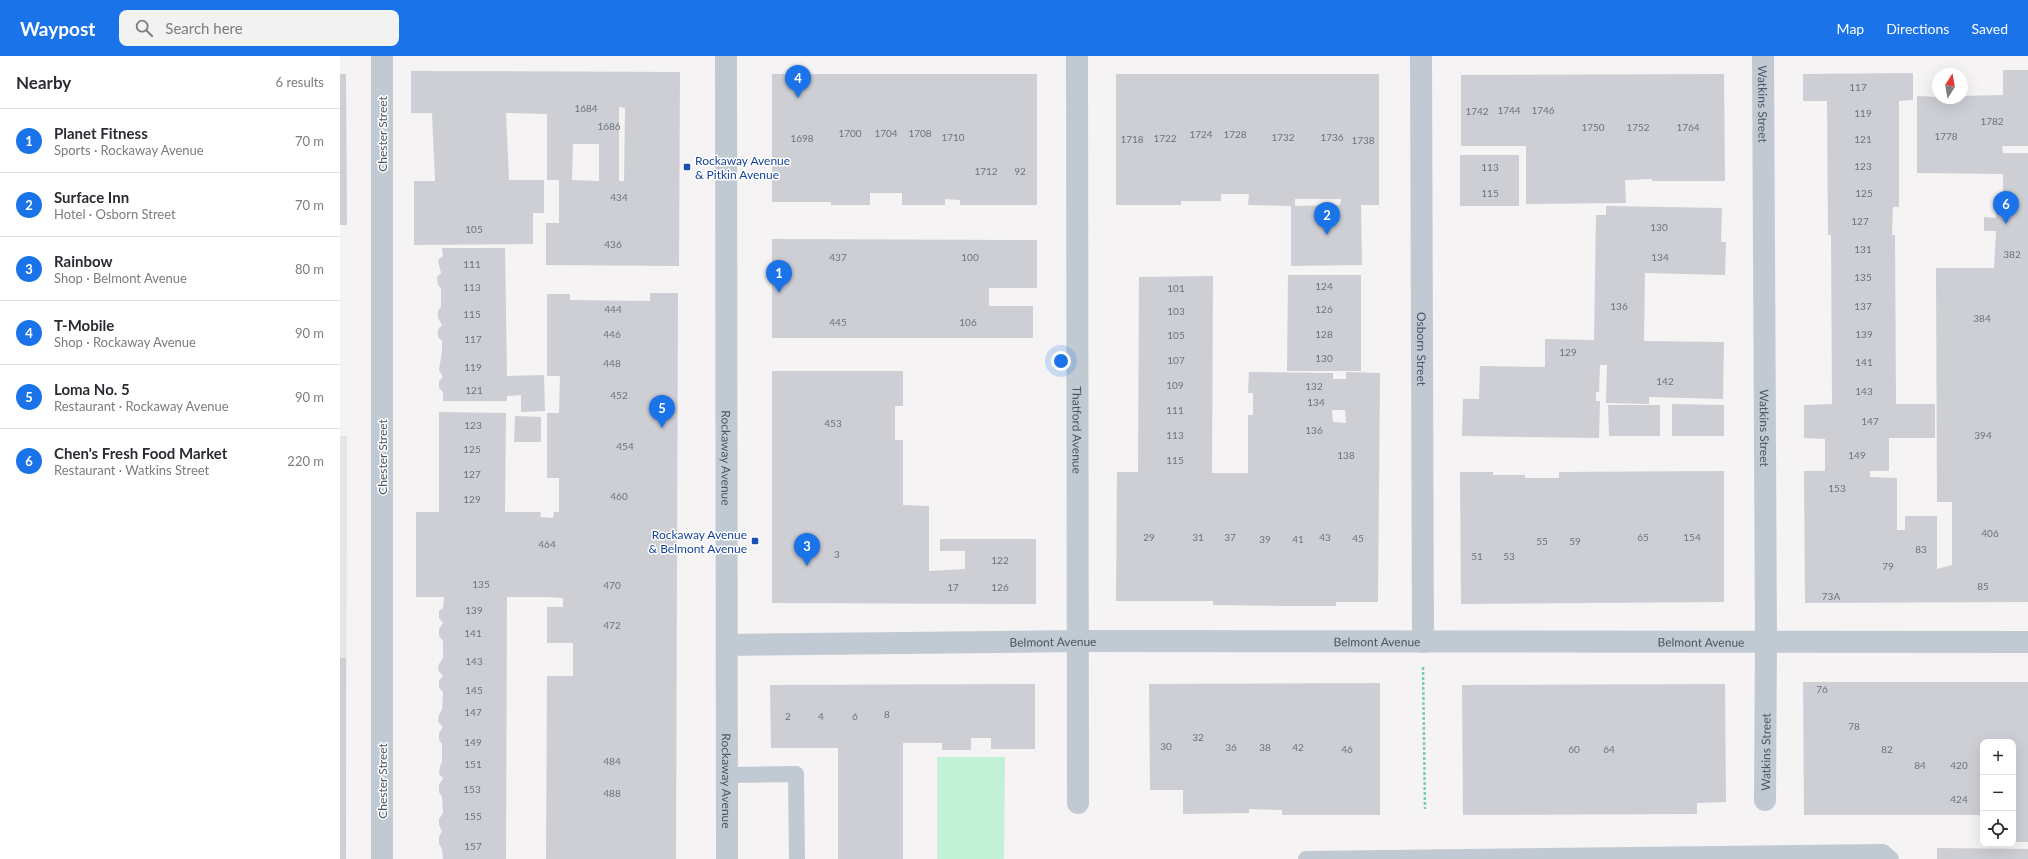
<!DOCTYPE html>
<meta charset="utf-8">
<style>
body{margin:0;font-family:Lato,sans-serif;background:#f2f2f3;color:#2b2b33}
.controls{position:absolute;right:12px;bottom:12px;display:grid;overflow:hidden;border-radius:8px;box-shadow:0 4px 16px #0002}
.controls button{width:36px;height:36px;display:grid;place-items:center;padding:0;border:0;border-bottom:1px solid #e1e1e2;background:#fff;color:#2b2b33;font:20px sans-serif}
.compass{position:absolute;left:1592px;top:12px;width:36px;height:36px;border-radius:50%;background:#fff;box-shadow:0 4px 16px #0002;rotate:11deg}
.you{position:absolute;left:721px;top:305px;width:14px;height:14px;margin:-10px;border:3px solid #fff;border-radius:50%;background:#1a73e8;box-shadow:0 0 0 6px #1a73e833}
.badge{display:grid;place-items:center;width:26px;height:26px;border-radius:50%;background:#1a73e8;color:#fff;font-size:13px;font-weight:700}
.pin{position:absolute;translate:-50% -33px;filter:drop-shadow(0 1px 2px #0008)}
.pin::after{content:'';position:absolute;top:21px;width:14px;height:12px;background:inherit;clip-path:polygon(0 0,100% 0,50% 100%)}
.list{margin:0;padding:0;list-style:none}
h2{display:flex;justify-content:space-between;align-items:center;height:52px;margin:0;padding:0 16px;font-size:17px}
h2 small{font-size:13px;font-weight:400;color:#7c7c81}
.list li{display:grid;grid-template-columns:26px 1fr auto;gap:12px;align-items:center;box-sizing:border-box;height:64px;padding:0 16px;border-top:1px solid #e1e1e2}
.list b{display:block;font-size:15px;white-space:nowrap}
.list p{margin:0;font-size:13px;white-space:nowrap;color:#7c7c81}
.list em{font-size:13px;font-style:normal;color:#7c7c81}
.icon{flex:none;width:22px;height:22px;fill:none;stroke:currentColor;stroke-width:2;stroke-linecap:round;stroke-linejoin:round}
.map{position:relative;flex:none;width:1688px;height:803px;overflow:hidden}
header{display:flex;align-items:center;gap:24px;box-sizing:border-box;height:56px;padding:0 20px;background:#1a73e8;color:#fff}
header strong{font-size:19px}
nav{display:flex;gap:22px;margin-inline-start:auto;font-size:14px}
.search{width:280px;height:36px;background:#f2f2f3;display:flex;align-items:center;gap:10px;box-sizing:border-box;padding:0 14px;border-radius:8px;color:#7c7c81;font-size:15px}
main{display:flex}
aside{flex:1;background:#fff}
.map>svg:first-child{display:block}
</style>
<header>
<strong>Waypost</strong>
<div class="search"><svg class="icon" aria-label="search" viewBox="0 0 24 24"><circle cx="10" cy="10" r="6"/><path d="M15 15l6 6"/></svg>Search here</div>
<nav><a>Map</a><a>Directions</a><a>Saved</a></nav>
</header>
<main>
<aside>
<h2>Nearby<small>6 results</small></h2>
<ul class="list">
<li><span class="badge">1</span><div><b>Planet Fitness</b><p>Sports · Rockaway Avenue</p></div><em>70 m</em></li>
<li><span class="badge">2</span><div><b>Surface Inn</b><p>Hotel · Osborn Street</p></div><em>70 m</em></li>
<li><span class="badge">3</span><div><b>Rainbow</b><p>Shop · Belmont Avenue</p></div><em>80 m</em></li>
<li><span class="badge">4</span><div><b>T-Mobile</b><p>Shop · Rockaway Avenue</p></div><em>90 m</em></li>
<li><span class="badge">5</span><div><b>Loma No. 5</b><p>Restaurant · Rockaway Avenue</p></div><em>90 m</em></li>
<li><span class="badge">6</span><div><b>Chen's Fresh Food Market</b><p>Restaurant · Watkins Street</p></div><em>220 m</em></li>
</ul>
</aside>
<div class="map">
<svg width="1688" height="803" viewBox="0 0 1688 803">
<rect width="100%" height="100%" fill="#f5f3f3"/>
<path fill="#e6e4e5" d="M 0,380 L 7,380 L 6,803 L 0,803 Z"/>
<path fill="#c3f1d5" d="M 597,701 L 665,701 L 664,803 L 597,803 Z"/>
<path fill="#cdcfd5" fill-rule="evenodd" d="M 1663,14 L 1688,14 L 1688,90 L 1662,90 L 1663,97 L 1688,97 L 1688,546 L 1465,547 L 1464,415 L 1485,415 L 1485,383 L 1464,382 L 1464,349 L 1492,348 L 1491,179 L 1488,179 L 1487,45 L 1463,45 L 1463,18 L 1573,17 L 1573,44 L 1559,45 L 1559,151 L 1553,151 L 1552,179 L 1555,179 L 1556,348 L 1595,348 L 1595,382 L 1549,382 L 1549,415 L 1530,415 L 1530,421 L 1557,422 L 1557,474 L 1565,474 L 1565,460 L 1597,460 L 1597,513 L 1612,509 L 1612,446 L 1597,446 L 1596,212 L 1654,212 L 1656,175 L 1644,175 L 1644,161 L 1656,162 L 1656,150 L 1663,150 L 1663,118 L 1577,117 L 1577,40 L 1622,42 L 1622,40 L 1663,39 Z
M 71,15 L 340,16 L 339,210 L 206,209 L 206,167 L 219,167 L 219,124 L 207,124 L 207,58 L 166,57 L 169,124 L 204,124 L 204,157 L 193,157 L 193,188 L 74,189 L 74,125 L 95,125 L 92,57 L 71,57 ZM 279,51 L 285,52 L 284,125 L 279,125 ZM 233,88 L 259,88 L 259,125 L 232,124 Z
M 0,18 L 6,18 L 7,169 L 0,169 Z
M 432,18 L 697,18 L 697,149 L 620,149 L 620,144 L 605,143 L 605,149 L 562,149 L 562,137 L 530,137 L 530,149 L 491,149 L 491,146 L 432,146 Z
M 776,18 L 1039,18 L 1039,149 L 1021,149 L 1022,209 L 951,210 L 951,150 L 908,149 L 909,138 L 881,138 L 881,145 L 841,145 L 841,149 L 776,149 ZM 955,143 L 1001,143 L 1000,149 L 955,150 Z
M 1384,18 L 1385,125 L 1312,125 L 1312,123 L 1285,124 L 1286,147 L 1186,148 L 1186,90 L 1121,90 L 1121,19 Z
M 1120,99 L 1179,99 L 1179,150 L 1120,150 Z
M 1266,150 L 1382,152 L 1381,186 L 1386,186 L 1385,219 L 1305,217 L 1304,285 L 1384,286 L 1383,343 L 1309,341 L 1309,348 L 1266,347 L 1267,309 L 1260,309 L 1259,336 L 1256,336 L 1256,345 L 1260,345 L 1259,382 L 1122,380 L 1123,343 L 1139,343 L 1140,310 L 1205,311 L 1205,283 L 1254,284 L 1256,159 L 1266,159 Z
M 432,183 L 697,184 L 697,232 L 649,232 L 649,250 L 693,250 L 693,282 L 432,282 Z
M 102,192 L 165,192 L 167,320 L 204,319 L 205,355 L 181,356 L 181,339 L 167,340 L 167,345 L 103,345 L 103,336 L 99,332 L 99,325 L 103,321 L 99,314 L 102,295 L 102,285 L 98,281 L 98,274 L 102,269 L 98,262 L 98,255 L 101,251 L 101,232 L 98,229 L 97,221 L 101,217 L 98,204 L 103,200 Z
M 948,219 L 1021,219 L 1021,315 L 947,315 Z
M 873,220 L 872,417 L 908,417 L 908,359 L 913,359 L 913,337 L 908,337 L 909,316 L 993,317 L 993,323 L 1006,323 L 1006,316 L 1040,317 L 1038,546 L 996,546 L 996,550 L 942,550 L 873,549 L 873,545 L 776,545 L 777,416 L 798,416 L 799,221 ZM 992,354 L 1005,354 L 1006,367 L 993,366 Z
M 310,237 L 338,237 L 336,803 L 206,803 L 207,620 L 233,620 L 233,587 L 207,587 L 207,551 L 223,551 L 223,542 L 206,541 L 167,541 L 166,803 L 103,803 L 102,793 L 99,788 L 99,781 L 102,775 L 99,769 L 99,763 L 103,757 L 102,741 L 99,736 L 99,729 L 103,722 L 99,718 L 100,710 L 102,706 L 102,688 L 99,684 L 99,677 L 103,671 L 98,666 L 99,659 L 102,653 L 103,636 L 99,632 L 99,625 L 103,620 L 98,614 L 99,608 L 103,602 L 103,585 L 99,580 L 99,573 L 103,567 L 99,562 L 99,555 L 103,552 L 104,541 L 76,541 L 76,456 L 99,456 L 99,356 L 166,357 L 165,456 L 201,456 L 200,461 L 213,462 L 214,456 L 219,456 L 219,422 L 207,422 L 207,357 L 219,357 L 220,320 L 207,320 L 207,238 L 230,238 L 230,244 L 310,245 Z
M 432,315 L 563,315 L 563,350 L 555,350 L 555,384 L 563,384 L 563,449 L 589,450 L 589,515 L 625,513 L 625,495 L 600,495 L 600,483 L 696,483 L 696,548 L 432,547 Z
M 1332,348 L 1384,349 L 1384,380 L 1332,380 Z
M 1268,349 L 1320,349 L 1320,380 L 1269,380 Z
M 175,360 L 201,361 L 201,386 L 174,386 Z
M 1384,415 L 1384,546 L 1121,548 L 1120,416 L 1153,416 L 1153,419 L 1185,419 L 1185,422 L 1219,422 L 1219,416 Z
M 0,602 L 6,602 L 6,803 L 0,803 Z
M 1463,626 L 1688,626 L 1688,786 L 1673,786 L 1673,686 L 1643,686 L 1643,759 L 1464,759 Z
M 1040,627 L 1040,759 L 942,759 L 942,754 L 909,753 L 909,757 L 843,758 L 843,734 L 810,734 L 809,628 Z
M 695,628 L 695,693 L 651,693 L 651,682 L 631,682 L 631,694 L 602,694 L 602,687 L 563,687 L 563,803 L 498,803 L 498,692 L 431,692 L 430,629 Z
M 1385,628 L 1386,746 L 1357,747 L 1357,758 L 1123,759 L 1122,629 Z
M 1597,792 L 1688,793 L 1688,803 L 1597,803 Z"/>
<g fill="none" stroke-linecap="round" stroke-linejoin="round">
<path stroke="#7ad0a6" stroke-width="2.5" stroke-dasharray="3 2" stroke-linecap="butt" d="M 1083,611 L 1085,753"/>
<path stroke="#c1cad2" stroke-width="16" d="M 387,719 L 456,718 L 457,803
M 966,803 L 1543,796 L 1551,803"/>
<path stroke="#c1cad2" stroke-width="22" id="s1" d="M 1425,744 L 1426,586"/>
<g stroke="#c1cad2" stroke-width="22">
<path d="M 42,0 L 42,803"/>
<path id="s2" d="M 737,0 L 738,747"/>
<path id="s3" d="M 1081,0 L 1083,586"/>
<path id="s4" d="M 1423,0 L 1426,586"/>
<path id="s5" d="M 387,589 L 739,585 L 1688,586"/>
</g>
<path stroke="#c1cad2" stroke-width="22" id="s6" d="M 386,0 L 387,803"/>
</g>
<g fill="#1a4fb4" stroke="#fff" stroke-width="1.5">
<rect x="343" y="107" width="8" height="8" rx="2"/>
<rect x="411" y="481" width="8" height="8" rx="2"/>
</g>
<g text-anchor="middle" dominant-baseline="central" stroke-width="3" stroke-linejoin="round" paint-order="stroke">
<g font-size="10" fill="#6b747e">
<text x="1518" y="31">117</text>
<text x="246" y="52">1684</text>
<text x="1169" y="54">1744</text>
<text x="1203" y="54">1746</text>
<text x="1137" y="55">1742</text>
<text x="1523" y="57">119</text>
<text x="1652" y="65">1782</text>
<text x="269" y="70">1686</text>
<text x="1253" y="71">1750</text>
<text x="1298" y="71">1752</text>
<text x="1348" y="71">1764</text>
<text x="510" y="77">1700</text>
<text x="546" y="77">1704</text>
<text x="580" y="77">1708</text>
<text x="861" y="78">1724</text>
<text x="895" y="78">1728</text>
<text x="1606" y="80">1778</text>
<text x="613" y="81">1710</text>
<text x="943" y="81">1732</text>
<text x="992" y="81">1736</text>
<text x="462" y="82">1698</text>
<text x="825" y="82">1722</text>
<text x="792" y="83">1718</text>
<text x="1523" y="83">121</text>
<text x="1023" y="84">1738</text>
<text x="1523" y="110">123</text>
<text x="1150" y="111">113</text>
<text x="646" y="115">1712</text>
<text x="680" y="115">92</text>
<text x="1150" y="137">115</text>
<text x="1524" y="137">125</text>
<text x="279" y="141">434</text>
<text x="1520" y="165">127</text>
<text x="1319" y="171">130</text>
<text x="134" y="173">105</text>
<text x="273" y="188">436</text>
<text x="1523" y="193">131</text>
<text x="1672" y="198">382</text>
<text x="498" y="201">437</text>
<text x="630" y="201">100</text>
<text x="1320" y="201">134</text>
<text x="132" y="208">111</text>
<text x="1523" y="221">135</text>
<text x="984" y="230">124</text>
<text x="132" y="231">113</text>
<text x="836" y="232">101</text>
<text x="1279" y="250">136</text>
<text x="1523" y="250">137</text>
<text x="273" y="253">444</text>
<text x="984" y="253">126</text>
<text x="836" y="255">103</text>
<text x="132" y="258">115</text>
<text x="1642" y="262">384</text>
<text x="498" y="266">445</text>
<text x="628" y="266">106</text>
<text x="272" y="278">446</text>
<text x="984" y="278">128</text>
<text x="1524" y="278">139</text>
<text x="836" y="279">105</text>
<text x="133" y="283">117</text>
<text x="1228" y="296">129</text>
<text x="984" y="302">130</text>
<text x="836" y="304">107</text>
<text x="1524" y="306">141</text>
<text x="272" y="307">448</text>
<text x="133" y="311">119</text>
<text x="1325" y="325">142</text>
<text x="835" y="329">109</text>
<text x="974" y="330">132</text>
<text x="134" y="334">121</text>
<text x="1524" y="335">143</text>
<text x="279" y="339">452</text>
<text x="976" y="346">134</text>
<text x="835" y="354">111</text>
<text x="1530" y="365">147</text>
<text x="493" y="367">453</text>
<text x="133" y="369">123</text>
<text x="974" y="374">136</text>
<text x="835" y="379">113</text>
<text x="1643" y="379">394</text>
<text x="285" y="390">454</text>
<text x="132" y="393">125</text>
<text x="1006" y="399">138</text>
<text x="1517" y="399">149</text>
<text x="835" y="404">115</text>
<text x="132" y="418">127</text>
<text x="1497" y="432">153</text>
<text x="279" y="440">460</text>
<text x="132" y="443">129</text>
<text x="1650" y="477">406</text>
<text x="809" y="481">29</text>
<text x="858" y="481">31</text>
<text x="890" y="481">37</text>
<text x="985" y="481">43</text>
<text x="1303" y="481">65</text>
<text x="1352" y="481">154</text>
<text x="1018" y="482">45</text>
<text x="925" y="483">39</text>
<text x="958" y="483">41</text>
<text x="1202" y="485">55</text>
<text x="1235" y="485">59</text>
<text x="207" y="488">464</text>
<text x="1581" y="493">83</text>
<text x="497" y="498">3</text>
<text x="1137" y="500">51</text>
<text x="1169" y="500">53</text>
<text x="660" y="504">122</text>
<text x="1548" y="510">79</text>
<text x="141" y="528">135</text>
<text x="272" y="529">470</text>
<text x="1643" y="530">85</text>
<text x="613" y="531">17</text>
<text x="660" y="531">126</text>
<text x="1491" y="540">73A</text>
<text x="134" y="554">139</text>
<text x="272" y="569">472</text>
<text x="133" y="577">141</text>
<text x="134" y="605">143</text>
<text x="1482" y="633">76</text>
<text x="134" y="634">145</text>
<text x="133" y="656">147</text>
<text x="547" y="658">8</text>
<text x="448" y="660">2</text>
<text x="481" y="660">4</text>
<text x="515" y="660">6</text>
<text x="1514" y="670">78</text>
<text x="858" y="681">32</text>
<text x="133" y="686">149</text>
<text x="826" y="690">30</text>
<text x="891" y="691">36</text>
<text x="925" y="691">38</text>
<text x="958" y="691">42</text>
<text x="1007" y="693">46</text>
<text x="1234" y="693">60</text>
<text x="1269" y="693">64</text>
<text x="1547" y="693">82</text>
<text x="272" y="705">484</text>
<text x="133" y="708">151</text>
<text x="1580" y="709">84</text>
<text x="1619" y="709">420</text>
<text x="132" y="733">153</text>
<text x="272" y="737">488</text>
<text x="1619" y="743">424</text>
<text x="133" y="760">155</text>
<text x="133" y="790">157</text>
</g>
<g font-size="12" fill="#4a5661" stroke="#fff">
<text stroke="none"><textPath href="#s4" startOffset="48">Watkins Street</textPath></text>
<text transform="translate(42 78) rotate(-90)">Chester Street</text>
<text stroke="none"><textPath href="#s3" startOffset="293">Osborn Street</textPath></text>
<text stroke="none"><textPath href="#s4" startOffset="372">Watkins Street</textPath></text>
<text stroke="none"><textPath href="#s2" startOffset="374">Thatford Avenue</textPath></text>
<text transform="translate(42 401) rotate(-90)">Chester Street</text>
<text stroke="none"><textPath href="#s6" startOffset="402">Rockaway Avenue</textPath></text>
<text stroke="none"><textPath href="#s5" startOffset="326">Belmont Avenue</textPath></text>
<text stroke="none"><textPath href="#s5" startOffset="650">Belmont Avenue</textPath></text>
<text stroke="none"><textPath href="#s5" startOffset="974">Belmont Avenue</textPath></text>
<text stroke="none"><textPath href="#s1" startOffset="48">Watkins Street</textPath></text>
<text transform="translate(42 725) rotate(-90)">Chester Street</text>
<text stroke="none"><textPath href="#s6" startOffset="725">Rockaway Avenue</textPath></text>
</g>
<g font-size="12" fill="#164399" stroke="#fff" text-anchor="start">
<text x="355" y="104">Rockaway Avenue<tspan x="355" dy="14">&amp; Pitkin Avenue</tspan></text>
<text x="407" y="478" text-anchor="end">Rockaway Avenue<tspan x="407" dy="14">&amp; Belmont Avenue</tspan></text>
</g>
</g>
</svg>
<div class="controls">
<button>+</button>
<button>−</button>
<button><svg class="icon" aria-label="locate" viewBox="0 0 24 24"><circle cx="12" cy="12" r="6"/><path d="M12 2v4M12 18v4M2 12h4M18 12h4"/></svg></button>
</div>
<svg class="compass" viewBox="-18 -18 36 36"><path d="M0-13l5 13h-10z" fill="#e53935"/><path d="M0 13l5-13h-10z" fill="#7c7c81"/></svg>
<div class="you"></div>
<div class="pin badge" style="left:439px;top:237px">1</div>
<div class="pin badge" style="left:987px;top:179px">2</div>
<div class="pin badge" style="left:467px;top:510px">3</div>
<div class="pin badge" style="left:458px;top:42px">4</div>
<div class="pin badge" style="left:322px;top:372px">5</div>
<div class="pin badge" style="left:1666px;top:168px">6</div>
</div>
</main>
